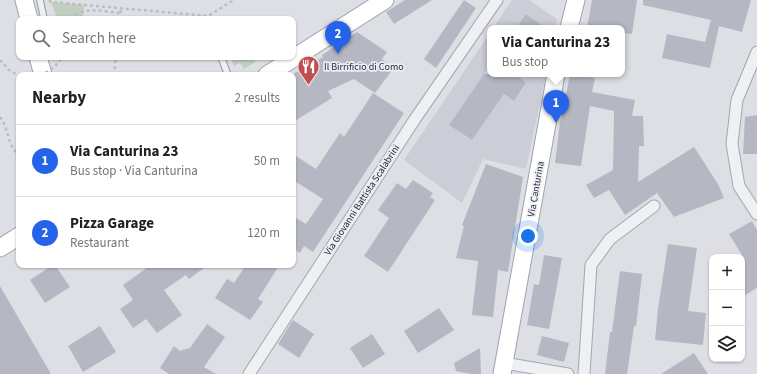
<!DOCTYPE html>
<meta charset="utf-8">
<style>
body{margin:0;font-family:"Source Sans 3",sans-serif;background:#f2f2f2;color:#202124}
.controls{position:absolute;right:12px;bottom:12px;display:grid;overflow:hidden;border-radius:8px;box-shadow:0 1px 3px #0004}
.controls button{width:36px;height:36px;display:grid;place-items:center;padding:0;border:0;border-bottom:1px solid #e0e0e0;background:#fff;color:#202124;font:20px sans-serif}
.you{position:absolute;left:528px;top:236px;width:14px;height:14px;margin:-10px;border:3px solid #fff;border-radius:50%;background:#1a73e8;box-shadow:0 0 0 6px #1a73e833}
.badge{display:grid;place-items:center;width:26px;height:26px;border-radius:50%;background:#2563eb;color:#fff;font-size:13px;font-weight:700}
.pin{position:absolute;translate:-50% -33px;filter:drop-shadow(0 1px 2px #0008)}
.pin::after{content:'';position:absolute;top:21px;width:14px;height:12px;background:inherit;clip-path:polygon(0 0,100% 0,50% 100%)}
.popup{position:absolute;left:487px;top:25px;width:138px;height:52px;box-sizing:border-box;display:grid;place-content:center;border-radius:8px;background:#fff;filter:drop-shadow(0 1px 3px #0005);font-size:13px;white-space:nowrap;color:#757577}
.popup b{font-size:15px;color:#202124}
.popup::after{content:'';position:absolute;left:50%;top:100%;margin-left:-8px;border:8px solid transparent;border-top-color:#fff}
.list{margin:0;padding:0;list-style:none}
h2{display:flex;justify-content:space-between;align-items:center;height:52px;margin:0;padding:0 16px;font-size:17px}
h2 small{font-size:13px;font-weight:400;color:#757577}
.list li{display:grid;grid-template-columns:26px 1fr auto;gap:12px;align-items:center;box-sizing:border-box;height:72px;padding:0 16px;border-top:1px solid #e0e0e0}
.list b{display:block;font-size:15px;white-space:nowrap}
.list p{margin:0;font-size:13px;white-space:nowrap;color:#757577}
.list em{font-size:13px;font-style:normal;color:#757577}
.icon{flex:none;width:22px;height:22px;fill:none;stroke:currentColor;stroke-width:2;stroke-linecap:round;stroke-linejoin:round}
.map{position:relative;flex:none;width:757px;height:374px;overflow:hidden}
.search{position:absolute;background:#fff;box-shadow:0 1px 3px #0004;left:16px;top:16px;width:280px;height:44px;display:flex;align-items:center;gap:10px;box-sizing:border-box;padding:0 14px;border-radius:8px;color:#757577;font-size:15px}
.panel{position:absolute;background:#fff;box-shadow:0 1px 3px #0004;left:16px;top:72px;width:280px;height:196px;border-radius:8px}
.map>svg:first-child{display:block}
</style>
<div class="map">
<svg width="757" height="374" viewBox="0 0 757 374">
<rect width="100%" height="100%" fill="#dddfe5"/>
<path fill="#cbced7" d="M 512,0 L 529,0 L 557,19 L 555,28 L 546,28 L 526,14 L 516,28 L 493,28 Z
M 490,33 L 490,66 L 449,125 L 472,140 L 504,94 L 514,101 L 526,84 L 517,76 L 518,74 L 546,74 L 526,169 L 483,159 L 462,203 L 404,160 Z"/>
<path fill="#c0cfbf" d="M 51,2 L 84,5 L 83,19 L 56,16 Z
M 230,57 L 253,57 L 255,62 L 244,69 L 240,63 L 234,66 Z"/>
<path fill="#b5b8c2" d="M 405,0 L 432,0 L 394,24 L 386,12 Z
M 464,0 L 476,8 L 436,68 L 424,59 Z
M 592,0 L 637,0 L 632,34 L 622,33 L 622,28 L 587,28 Z
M 643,0 L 751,0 L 742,32 L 719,26 L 710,68 L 662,58 L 667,34 L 705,42 L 711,20 L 643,5 Z
M 526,14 L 546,28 L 516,28 Z
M 357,32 L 387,52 L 382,59 L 393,69 L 375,93 L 354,79 L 328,91 L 332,98 L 293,122 L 293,74 L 323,57 L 322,55 Z
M 484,74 L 515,74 L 526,83 L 514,101 L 504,94 L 472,140 L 449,125 Z
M 570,74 L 595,78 L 592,92 L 635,100 L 632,116 L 643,116 L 644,146 L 639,146 L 638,182 L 694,147 L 718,184 L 724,198 L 674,217 L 657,193 L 625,215 L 609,190 L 594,198 L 586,185 L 613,170 L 614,111 L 590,106 L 581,166 L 555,163 L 560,121 L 561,121 Z
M 373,93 L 404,113 L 313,252 L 304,246 L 300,253 L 293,248 L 293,216 L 306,224 L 323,199 L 293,180 L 293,154 L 316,169 L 340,133 L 344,137 Z
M 757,115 L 757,154 L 743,154 L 745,117 Z
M 486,164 L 523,177 L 508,272 L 498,270 L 493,317 L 472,315 L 478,261 L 456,258 L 464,226 L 462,225 Z
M 413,180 L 433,193 L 430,197 L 435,200 L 388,272 L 364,256 L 389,218 L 378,210 L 397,183 L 406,189 Z
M 752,221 L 757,230 L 757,288 L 742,297 L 742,255 L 729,234 Z
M 668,244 L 697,248 L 688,311 L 706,313 L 703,345 L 655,340 L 658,309 Z
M 544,255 L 562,258 L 549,329 L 527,325 L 534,284 L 539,285 Z
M 53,265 L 55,265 L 70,287 L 45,303 L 30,280 Z
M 151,265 L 208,265 L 189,279 L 186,275 L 164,290 L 182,315 L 157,333 L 146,319 L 133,328 L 120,309 L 133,300 L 123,285 Z
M 246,265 L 270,265 L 277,269 L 258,299 L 263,302 L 250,320 L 215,298 L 227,279 L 234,283 Z
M 620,271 L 642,274 L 636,326 L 634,326 L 627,374 L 605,374 L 610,332 L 612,332 Z
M 0,286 L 51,374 L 0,374 Z
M 439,308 L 454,330 L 418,353 L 404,331 Z
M 293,320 L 314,334 L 299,358 L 278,344 Z
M 207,324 L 225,337 L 204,367 L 216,374 L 169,374 L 160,368 L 174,346 L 180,351 L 190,348 Z
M 100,326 L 116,352 L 83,372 L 68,346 Z
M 372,334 L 385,354 L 363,368 L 350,348 Z
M 542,336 L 569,343 L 564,362 L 537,355 Z
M 480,348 L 481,374 L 471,374 L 456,371 L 454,363 Z
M 694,353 L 708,374 L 661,374 Z"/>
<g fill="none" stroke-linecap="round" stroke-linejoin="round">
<defs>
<path id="service" d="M 40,0 L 44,19
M 221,57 L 228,75"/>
<path id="minor" d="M 757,52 L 737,100 L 732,144 L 739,186 L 757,214
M 504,363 L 568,374
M 249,374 L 415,119 L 497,0
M 584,374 L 591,265 L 610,239 L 654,206"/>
<path id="primary" d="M 24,0 L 29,19
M 569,28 L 576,0
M 38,57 L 43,75
M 267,75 L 385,0
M 0,248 L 19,236
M 502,374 L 556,74"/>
</defs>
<use href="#service" stroke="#a3a6af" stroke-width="8"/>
<use href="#minor" stroke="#a3a6af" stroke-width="13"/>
<use href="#primary" stroke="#9ea2b0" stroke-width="19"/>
<path stroke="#bbbdc4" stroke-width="2.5" stroke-dasharray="3 3" stroke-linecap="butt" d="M 49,0 L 51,2 L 208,16 L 234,0
M 71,19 C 83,5 104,12 121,13
M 120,19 L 121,8
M 0,60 L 9,70 L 19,76
M 114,75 L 116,57
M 0,117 C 9,129 7,145 19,155"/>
<use href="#service" stroke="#eff0f4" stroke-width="5.5"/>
<use href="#minor" stroke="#eff0f4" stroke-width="11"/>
<use href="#primary" stroke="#fff" stroke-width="17"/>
<path stroke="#bbbdc4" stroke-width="2.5" stroke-dasharray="3 3" stroke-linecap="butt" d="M 40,75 C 49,72 57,66 62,57"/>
</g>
<defs>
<symbol id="restaurant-pin" viewBox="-11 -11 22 30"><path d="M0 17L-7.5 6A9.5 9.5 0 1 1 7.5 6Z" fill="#c14d4c" stroke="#eceef3"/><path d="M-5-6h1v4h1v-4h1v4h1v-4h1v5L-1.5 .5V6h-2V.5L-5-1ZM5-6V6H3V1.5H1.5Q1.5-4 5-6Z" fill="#fff"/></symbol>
</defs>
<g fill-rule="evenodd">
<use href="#restaurant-pin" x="296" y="54" width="25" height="34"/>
</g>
<g text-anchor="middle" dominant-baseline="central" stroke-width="3.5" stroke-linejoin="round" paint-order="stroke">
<g font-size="10" fill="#282c3b" stroke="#eceef3" text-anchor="start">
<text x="324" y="67">Il Birrificio di Como</text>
</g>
<g font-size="10" fill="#282c3b" stroke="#eceef3">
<text transform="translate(536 189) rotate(-80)">Via Canturina</text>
<text transform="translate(362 200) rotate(-57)">Via Giovanni Battista Scalabrini</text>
</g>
</g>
</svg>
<div class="controls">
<button>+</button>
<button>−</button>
<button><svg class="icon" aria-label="layers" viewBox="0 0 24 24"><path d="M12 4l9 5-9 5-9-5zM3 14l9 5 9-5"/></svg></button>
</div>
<div class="you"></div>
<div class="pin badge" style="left:556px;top:123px">1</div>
<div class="popup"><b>Via Canturina 23</b>Bus stop</div>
<div class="pin badge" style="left:338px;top:54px">2</div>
<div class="search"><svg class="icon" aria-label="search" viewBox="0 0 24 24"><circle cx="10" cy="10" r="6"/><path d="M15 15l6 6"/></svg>Search here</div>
<section class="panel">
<h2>Nearby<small>2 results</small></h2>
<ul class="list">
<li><span class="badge">1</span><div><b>Via Canturina 23</b><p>Bus stop · Via Canturina</p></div><em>50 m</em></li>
<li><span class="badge">2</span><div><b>Pizza Garage</b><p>Restaurant</p></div><em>120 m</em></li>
</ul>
</section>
</div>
